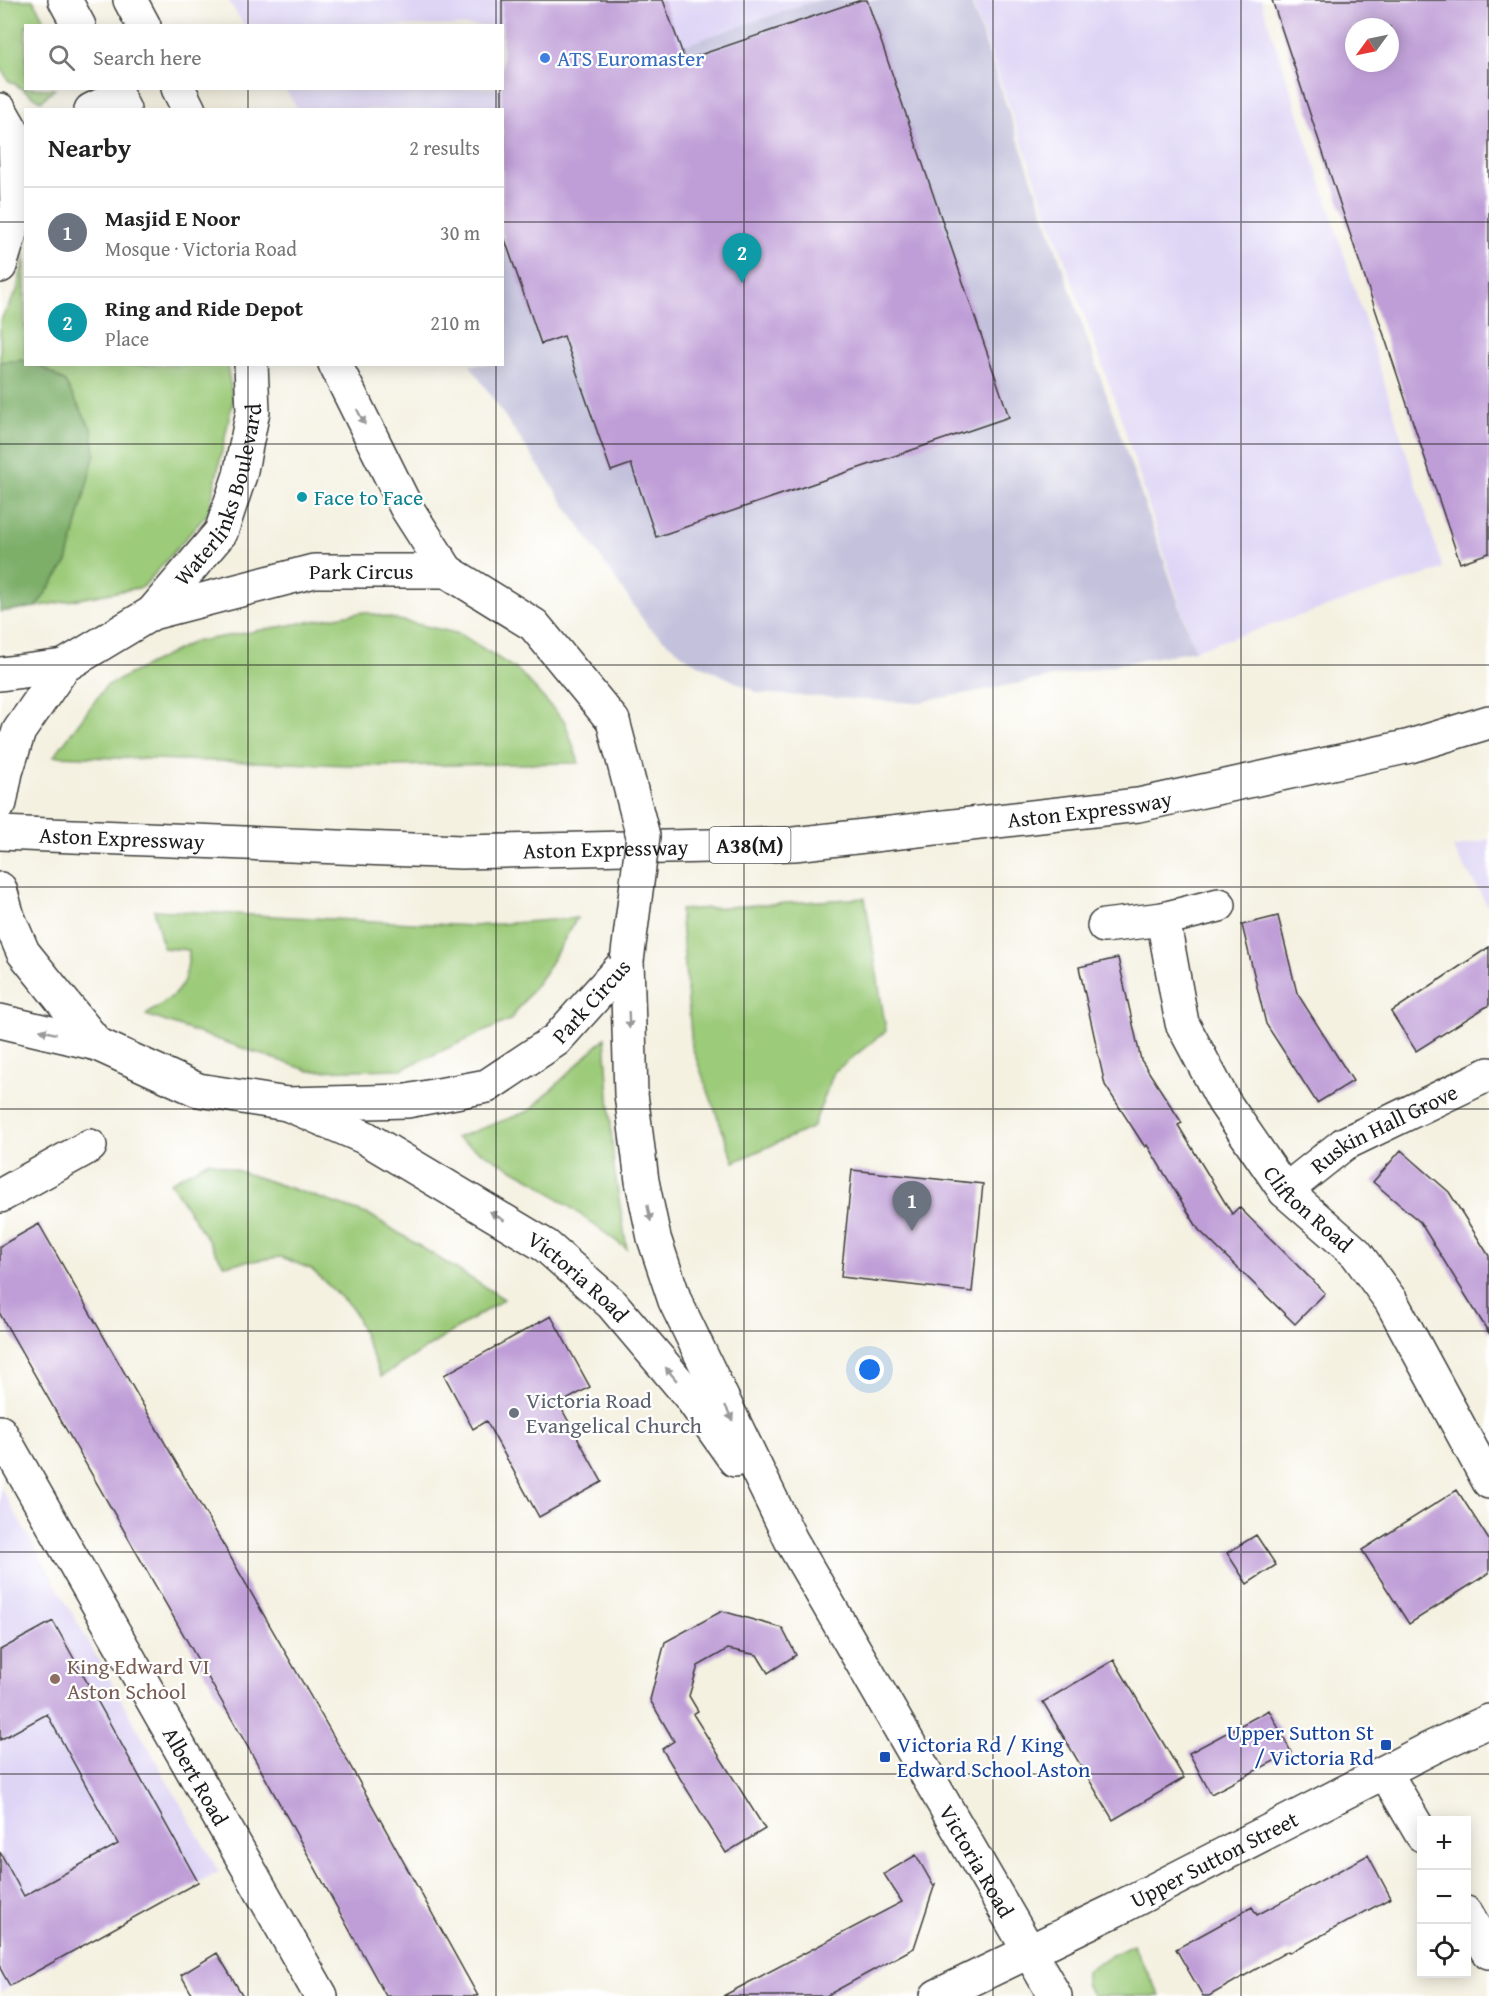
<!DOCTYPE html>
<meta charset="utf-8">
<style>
body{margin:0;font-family:"Gentium Book Plus",serif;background:#f2f2f2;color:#222}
.controls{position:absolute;right:18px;bottom:18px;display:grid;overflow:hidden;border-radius:0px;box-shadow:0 3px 15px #0003}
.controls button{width:54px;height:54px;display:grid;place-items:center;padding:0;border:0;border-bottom:2px solid #e0e0e0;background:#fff;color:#222;font:30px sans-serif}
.compass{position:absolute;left:1345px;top:18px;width:54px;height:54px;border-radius:50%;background:#fff;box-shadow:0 3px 15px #0003;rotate:237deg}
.you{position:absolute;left:870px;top:1370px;width:21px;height:21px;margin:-15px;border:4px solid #fff;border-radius:50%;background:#1a73e8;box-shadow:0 0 0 9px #1a73e833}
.badge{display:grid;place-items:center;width:39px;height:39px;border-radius:50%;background:#1f6fb2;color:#fff;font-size:20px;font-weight:700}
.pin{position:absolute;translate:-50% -50px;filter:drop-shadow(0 2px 3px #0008)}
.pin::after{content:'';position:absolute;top:32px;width:21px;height:18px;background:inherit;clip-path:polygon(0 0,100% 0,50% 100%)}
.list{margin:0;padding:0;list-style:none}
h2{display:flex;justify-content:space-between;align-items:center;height:78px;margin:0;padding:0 24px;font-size:26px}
h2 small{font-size:20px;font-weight:400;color:#767676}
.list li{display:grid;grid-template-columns:39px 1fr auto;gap:18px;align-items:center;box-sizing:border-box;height:90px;padding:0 24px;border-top:2px solid #e0e0e0}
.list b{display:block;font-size:22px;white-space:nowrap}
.list p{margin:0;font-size:20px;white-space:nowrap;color:#767676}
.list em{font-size:20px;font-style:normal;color:#767676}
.icon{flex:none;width:33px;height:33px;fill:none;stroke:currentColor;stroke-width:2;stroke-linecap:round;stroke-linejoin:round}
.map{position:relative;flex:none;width:1489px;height:1996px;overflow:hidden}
.search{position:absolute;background:#fff;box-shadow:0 3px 15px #0003;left:24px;top:24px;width:480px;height:66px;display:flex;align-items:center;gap:15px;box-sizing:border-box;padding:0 21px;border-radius:0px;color:#767676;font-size:22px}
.panel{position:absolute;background:#fff;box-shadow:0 3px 15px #0003;left:24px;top:108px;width:480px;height:258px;border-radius:0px}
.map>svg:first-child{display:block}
</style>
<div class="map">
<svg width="1489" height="1996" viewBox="0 0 1489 1996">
<rect width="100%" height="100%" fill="#fff"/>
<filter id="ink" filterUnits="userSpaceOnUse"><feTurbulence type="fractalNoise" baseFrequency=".0167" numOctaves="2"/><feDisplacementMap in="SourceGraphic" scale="12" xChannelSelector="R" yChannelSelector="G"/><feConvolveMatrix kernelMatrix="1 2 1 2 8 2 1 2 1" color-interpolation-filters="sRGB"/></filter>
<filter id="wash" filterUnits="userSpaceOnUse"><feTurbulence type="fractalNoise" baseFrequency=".008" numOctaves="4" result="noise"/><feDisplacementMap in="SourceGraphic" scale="24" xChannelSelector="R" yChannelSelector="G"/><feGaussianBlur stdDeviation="1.35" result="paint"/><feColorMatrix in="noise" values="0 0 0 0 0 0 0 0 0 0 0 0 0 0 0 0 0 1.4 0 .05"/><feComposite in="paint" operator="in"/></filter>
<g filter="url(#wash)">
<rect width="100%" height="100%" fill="#f4f1e1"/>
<path fill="#ded5f5" d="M 228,0 L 817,0 L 502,110 L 298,109 L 285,89 L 502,88 L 502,26 L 244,25 Z
M 971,0 L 1261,0 L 1324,191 L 1443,569 L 1195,650 L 1118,409 Z
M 1489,839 L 1489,908 L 1453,848 Z
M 0,1486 L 219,1872 L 0,1992 Z"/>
<path fill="#c3c1db" d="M 817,0 L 970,0 L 1195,650 L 915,703 L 758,693 L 688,659 L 648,627 L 470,365 L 502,364 L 503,112 L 679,47 Z"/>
<path fill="#9ccb79" stroke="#5c744a" stroke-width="1.5" d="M 0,0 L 33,0 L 47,25 L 26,26 L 26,88 L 55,89 L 41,101 L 8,80 L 0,66 Z
M 25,254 L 25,360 L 0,362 L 0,321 L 17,291 Z
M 39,365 L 227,365 L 233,400 L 209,512 L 143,587 L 36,607 L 67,562 L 92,430 L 65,382 Z
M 364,612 L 460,634 L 519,671 L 565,722 L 579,763 L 383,766 L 54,756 L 106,686 L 193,642 Z
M 865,898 L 886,1031 L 834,1072 L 813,1127 L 734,1162 L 692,1047 L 680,910 Z
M 154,910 L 473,926 L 577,918 L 544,974 L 510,1020 L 402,1069 L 310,1071 L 146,1015 C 177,993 187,991 189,950 L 163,948 Z
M 605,1038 L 614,1168 L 627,1249 L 536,1182 L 456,1138 L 529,1111 Z
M 209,1161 L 370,1215 L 504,1299 L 381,1377 L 353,1309 L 311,1269 L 281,1257 L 224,1265 L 170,1182 Z
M 1133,1945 L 1160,1996 L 1093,1996 L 1085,1984 L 1086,1971 L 1106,1958 Z"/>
<path fill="#7daf69" stroke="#4c6642" stroke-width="1.5" d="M 25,360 L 26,364 L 39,365 L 65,382 L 92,430 L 95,453 L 67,562 L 36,607 L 0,612 L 0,362 Z"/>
<g id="blocks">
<path fill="#bf9ed7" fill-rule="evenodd" d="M 502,0 L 663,0 L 685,60 L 861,0 L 867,0 L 1009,417 L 656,537 L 631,464 L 611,471 L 564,336 L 541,344 L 502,231 Z
M 1272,0 L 1489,0 L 1489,553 L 1460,563 ZM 1354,27 L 1390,27 L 1390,63 L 1354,63 Z
M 1278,916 L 1297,993 L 1353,1081 L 1317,1103 L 1266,1024 L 1242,925 Z
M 1489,947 L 1489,1005 L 1416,1051 L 1391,1012 Z
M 1118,958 L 1141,1060 L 1182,1123 L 1178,1125 L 1232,1214 L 1239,1207 L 1325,1293 L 1295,1324 L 1199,1230 L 1147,1145 L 1145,1147 L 1105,1085 L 1079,967 Z
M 1401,1150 L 1449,1192 L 1489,1256 L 1489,1333 L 1420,1222 L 1373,1182 Z
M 852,1170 L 983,1184 L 972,1292 L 841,1277 Z
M 39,1224 L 342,1751 L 478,1996 L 386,1996 L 261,1770 L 0,1314 L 0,1246 Z
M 551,1316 L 590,1387 L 559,1404 L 602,1482 L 539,1517 L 486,1421 L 473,1429 L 444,1375 Z
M 1457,1490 L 1489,1540 L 1489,1573 L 1409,1624 L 1362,1550 Z
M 1256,1535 L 1276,1565 L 1247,1584 L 1227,1553 Z
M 722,1611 L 782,1628 L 796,1655 L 768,1673 L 757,1655 L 728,1649 L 698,1666 L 689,1696 L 698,1711 L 693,1714 L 765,1829 L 726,1853 L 662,1749 L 674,1741 L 650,1700 L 665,1642 Z
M 53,1621 L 198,1882 L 10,1986 L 0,1968 L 0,1852 L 24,1896 L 118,1844 L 47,1714 L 0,1740 L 0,1650 Z
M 1114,1660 L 1184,1778 L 1113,1820 L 1043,1702 Z
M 1269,1710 L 1291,1752 L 1211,1794 L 1189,1753 Z
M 916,1855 L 933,1885 L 935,1884 L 914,1948 L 826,1996 L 723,1996 L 902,1902 L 884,1874 Z
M 1368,1855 L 1391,1898 L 1289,1953 L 1288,1951 L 1209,1996 L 1203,1996 L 1176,1949 L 1252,1907 L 1257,1915 Z
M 217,1953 L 243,1996 L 193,1996 L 181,1975 Z"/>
</g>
</g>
<g filter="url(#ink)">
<use href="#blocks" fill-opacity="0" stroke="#3c3c3a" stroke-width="1.5"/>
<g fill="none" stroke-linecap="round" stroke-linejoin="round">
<defs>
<g id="minor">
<path d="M 0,110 L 15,136 L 17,210 L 0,266"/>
<path d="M 91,110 L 118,97"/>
<path id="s1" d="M 1163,919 L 1182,1023 L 1224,1102 L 1285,1191 L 1356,1253 L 1391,1301 L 1489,1482"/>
<path d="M 1104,926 L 1163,919 L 1219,905"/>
<path id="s2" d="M 627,961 L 631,1094 L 642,1181 L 654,1238 L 675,1301 L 791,1540 L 1055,1996"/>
<path id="s3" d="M 287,1104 L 364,1137 L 546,1246 L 612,1304 L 689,1395 L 735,1460"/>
<path id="s4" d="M 1285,1191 L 1344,1144 L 1489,1074"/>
<path d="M 0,1196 L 90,1146"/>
<path id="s5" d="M 0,1432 L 321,1996"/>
<path d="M 1385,1772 L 1422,1835"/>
<path d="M 1466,1913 L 1489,1952"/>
<path id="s6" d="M 937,1996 L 1113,1911 L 1431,1748 L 1489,1721"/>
</g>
<g id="major">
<path d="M 65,0 L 79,26"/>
<path d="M 130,0 L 144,26"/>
<path d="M 113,88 L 124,110"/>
<path d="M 178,88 L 189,110"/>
<path d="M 335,364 L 406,507 L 447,571"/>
<path id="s7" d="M 152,613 L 221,532 L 240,475 L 253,411 L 251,364"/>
<path id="s8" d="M 0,803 L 6,772 L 19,731 L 64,666 L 152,613 L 314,571 L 447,571 L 534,625 L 613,721"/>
<path id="s9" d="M 0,889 L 8,917 L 23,952 L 97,1044 L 198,1090 L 287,1104 L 407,1101 L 487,1086 L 556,1040 L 627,961"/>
</g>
<g id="highway">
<path d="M 0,674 L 64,666"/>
<path id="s10" d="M 0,833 L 461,852 L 794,844 L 1138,805 L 1410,746 L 1489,722"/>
<path d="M 0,1021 L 97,1044"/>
</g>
</defs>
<use href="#minor" stroke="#3c3c3a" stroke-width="36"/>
<use href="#major" stroke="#3c3c3a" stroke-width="36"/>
<use href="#highway" stroke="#3c3c3a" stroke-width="36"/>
<use href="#minor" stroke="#fff" stroke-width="33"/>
<use href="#major" stroke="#fff" stroke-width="33"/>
<use href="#highway" stroke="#fff" stroke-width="33"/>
<defs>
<path id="major-bridge" d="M 613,721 L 643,836 L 627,961"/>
</defs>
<use href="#major-bridge" stroke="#3c3c3a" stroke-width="36" stroke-linecap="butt"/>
<use href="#major-bridge" stroke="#fff" stroke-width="33"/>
</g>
<defs><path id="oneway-solid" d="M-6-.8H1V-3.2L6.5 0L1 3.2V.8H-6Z" transform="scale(1.5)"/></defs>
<g fill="#999">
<use href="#oneway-solid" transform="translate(361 417) rotate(63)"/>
<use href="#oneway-solid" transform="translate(629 1020) rotate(88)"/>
<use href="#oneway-solid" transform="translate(48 1032) rotate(-166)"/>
<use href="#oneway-solid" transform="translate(649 1213) rotate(78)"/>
<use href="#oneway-solid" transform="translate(497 1216) rotate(-148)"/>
<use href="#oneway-solid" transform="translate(671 1374) rotate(-130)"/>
<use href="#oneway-solid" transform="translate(729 1413) rotate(64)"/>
</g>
</g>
<path fill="none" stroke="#1c1c1c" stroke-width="1.5" stroke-opacity="0.55" d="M 248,0 L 248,26M 496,0 L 496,26M 744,0 L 744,1996M 993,0 L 993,1996M 1241,0 L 1241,1996M 248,88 L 248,110M 496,88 L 496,110M 0,222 L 26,222M 502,222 L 1489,222M 248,364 L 248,1996M 496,364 L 496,1996M 0,444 L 1489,444M 0,665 L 1489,665M 0,887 L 1489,887M 0,1109 L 1489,1109M 0,1331 L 1489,1331M 0,1552 L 1489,1552M 0,1774 L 1489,1774"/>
<circle fill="#3f7fe0" stroke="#fff" stroke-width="2" cx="545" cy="58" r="6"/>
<circle fill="#0f9aa8" stroke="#fff" stroke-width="2" cx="302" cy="497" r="6"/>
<circle fill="#6b7280" stroke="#fff" stroke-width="2" cx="514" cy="1413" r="6"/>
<circle fill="#8d6e63" stroke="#fff" stroke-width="2" cx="55" cy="1679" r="6"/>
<g fill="#1a4fb4" stroke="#fff" stroke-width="2">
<rect x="1380" y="1739" width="12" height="12" rx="3"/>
<rect x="879" y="1751" width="12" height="12" rx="3"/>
</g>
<g text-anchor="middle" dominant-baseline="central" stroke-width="4.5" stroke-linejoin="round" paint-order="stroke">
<rect fill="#fff" stroke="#606060" stroke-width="1.5" x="709.5" y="827" width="81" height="36" rx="4.5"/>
<g font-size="21" font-weight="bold" fill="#1c1c1c">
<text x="750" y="845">A38(M)</text>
</g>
<g font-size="22" fill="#366cbe" stroke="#fff" text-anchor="start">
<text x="557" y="58">ATS Euromaster</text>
</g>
<g font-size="22" fill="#1c1c1c" stroke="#fff">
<text stroke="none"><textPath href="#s7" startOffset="140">Waterlinks Boulevard</textPath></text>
<text stroke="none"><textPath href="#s8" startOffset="471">Park Circus</textPath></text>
<text stroke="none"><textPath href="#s10" startOffset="1092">Aston Expressway</textPath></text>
<text stroke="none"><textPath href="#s10" startOffset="122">Aston Expressway</textPath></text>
<text stroke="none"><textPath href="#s10" startOffset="606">Aston Expressway</textPath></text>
<text stroke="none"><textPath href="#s9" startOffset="723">Park Circus</textPath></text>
<text stroke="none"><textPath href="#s4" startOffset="118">Ruskin Hall Grove</textPath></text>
<text stroke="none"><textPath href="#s1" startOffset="332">Clifton Road</textPath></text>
<text stroke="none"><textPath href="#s3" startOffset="340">Victoria Road</textPath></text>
<text stroke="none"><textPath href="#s5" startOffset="396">Albert Road</textPath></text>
<text stroke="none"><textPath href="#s6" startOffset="309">Upper Sutton Street</textPath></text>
<text stroke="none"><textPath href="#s2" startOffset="982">Victoria Road</textPath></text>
</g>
<g font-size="22" fill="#0d838f" stroke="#fff" text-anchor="start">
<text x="314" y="497">Face to Face</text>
</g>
<g font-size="22" fill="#5b616d" stroke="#fff" text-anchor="start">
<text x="526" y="1400">Victoria Road<tspan x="526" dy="25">Evangelical Church</tspan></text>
</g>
<g font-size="22" fill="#785e54" stroke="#fff" text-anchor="start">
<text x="67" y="1666">King Edward VI<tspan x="67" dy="25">Aston School</tspan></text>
</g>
<g font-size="22" fill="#164399" stroke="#fff" text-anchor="end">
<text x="1374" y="1732">Upper Sutton St<tspan x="1374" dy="25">/ Victoria Rd</tspan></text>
<text x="897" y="1744" text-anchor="start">Victoria Rd / King<tspan x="897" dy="25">Edward School Aston</tspan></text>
</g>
</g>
</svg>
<div class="controls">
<button>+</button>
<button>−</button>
<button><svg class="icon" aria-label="locate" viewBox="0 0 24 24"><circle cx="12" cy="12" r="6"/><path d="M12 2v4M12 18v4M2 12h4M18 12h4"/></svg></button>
</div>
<svg class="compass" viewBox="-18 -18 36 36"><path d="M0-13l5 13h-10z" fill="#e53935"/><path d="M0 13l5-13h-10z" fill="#767676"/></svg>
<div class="you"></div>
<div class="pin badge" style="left:912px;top:1231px;background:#6b7280">1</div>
<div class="pin badge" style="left:742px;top:283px;background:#0f9aa8">2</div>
<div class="search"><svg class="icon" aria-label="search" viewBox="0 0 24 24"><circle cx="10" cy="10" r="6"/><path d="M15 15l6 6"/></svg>Search here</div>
<section class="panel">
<h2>Nearby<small>2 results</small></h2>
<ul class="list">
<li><span class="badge" style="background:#6b7280">1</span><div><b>Masjid E Noor</b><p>Mosque · Victoria Road</p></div><em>30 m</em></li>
<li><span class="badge" style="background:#0f9aa8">2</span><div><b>Ring and Ride Depot</b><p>Place</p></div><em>210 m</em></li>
</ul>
</section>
</div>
